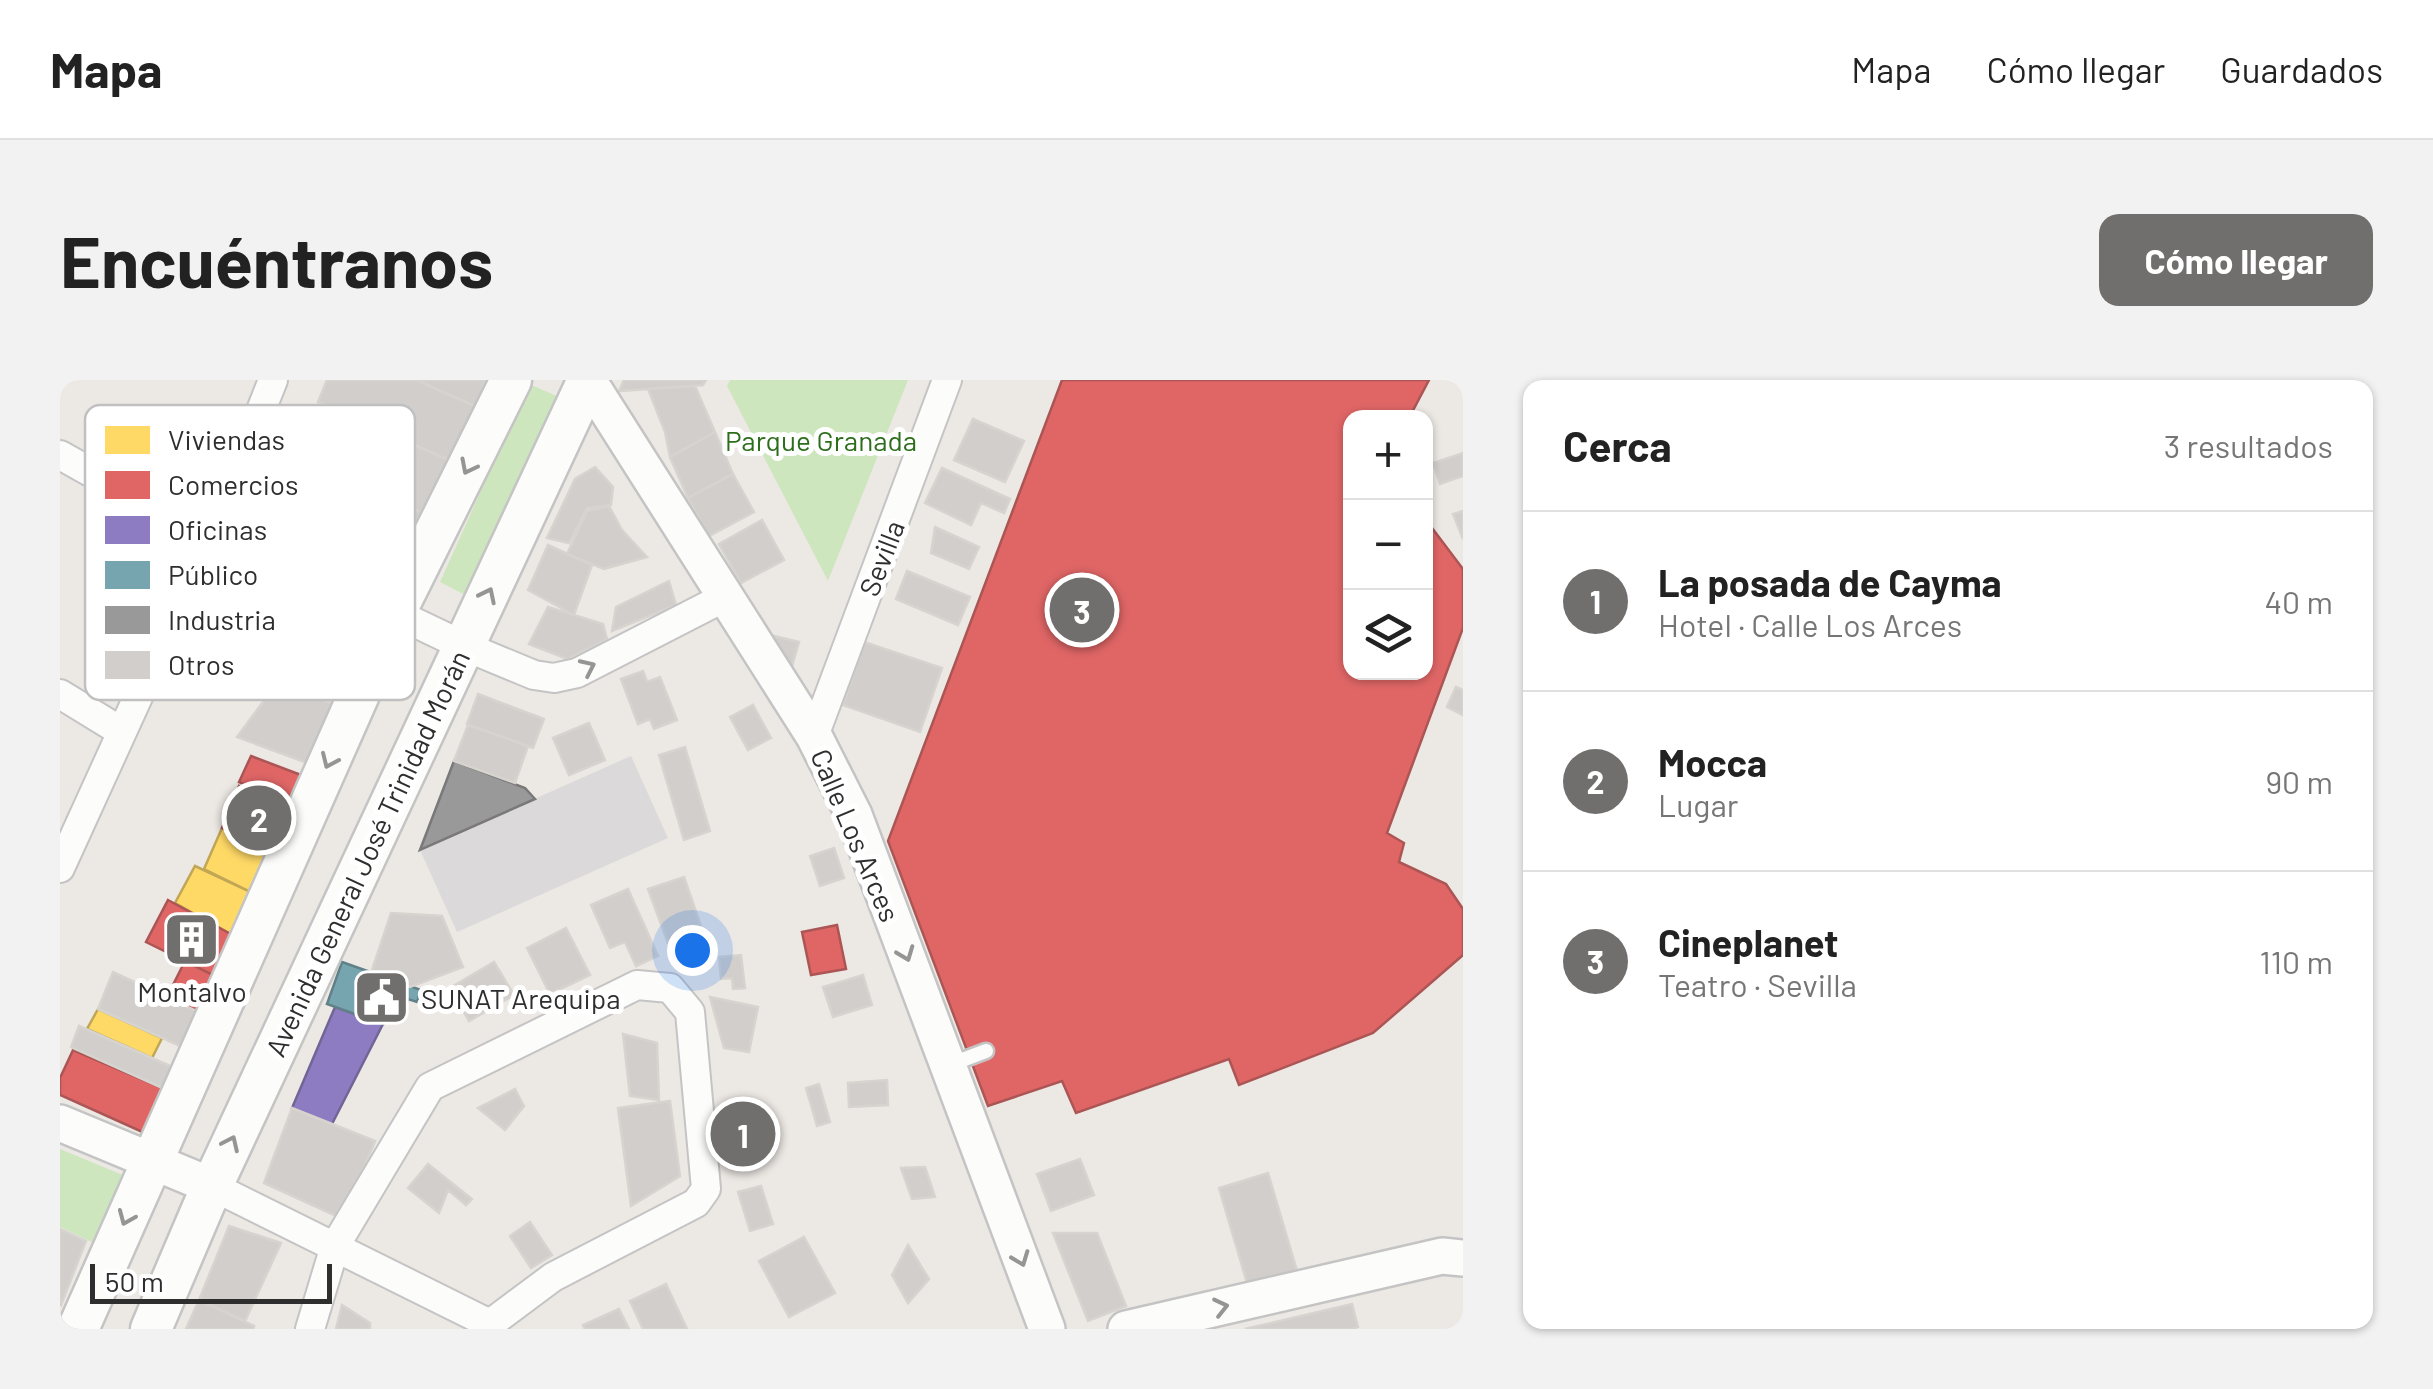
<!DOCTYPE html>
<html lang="es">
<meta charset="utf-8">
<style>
body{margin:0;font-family:Barlow,sans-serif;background:#f2f2f2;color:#222}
.controls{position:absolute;right:30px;top:30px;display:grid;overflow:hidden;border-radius:20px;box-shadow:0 2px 8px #0004}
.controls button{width:90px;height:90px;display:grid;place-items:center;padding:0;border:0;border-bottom:2px solid #e0e0e0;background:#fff;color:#222;font:50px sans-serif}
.scale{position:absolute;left:30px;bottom:25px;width:242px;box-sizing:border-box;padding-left:10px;border:5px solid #2e2e2e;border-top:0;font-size:28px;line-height:35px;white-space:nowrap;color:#2e2e2e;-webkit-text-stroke:8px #fff;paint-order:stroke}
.you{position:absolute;left:632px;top:570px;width:35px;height:35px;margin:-25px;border:8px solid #fff;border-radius:50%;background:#1a73e8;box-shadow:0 0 0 15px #1a73e833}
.badge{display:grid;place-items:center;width:65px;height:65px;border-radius:50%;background:#706f6e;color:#fff;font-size:32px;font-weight:700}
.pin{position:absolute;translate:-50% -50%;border:5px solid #fff;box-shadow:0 2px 10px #0006}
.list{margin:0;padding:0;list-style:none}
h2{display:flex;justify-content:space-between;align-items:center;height:130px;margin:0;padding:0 40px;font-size:42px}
h2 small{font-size:32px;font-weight:400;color:#767676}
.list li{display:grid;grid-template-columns:65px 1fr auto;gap:30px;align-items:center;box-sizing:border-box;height:180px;padding:0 40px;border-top:2px solid #e0e0e0}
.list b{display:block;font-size:38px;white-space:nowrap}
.list p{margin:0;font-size:32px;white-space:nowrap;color:#767676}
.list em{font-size:32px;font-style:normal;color:#767676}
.icon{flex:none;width:55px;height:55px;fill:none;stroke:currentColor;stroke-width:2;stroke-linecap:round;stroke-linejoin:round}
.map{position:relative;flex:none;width:1403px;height:949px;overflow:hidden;border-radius:20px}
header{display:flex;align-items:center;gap:60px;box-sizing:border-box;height:140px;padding:0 50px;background:#fff;border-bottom:2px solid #e0e0e0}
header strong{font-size:48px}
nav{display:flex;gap:55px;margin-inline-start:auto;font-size:35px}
.intro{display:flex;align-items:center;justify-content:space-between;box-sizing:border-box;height:240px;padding:0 60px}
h1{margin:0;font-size:70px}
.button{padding:25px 45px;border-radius:20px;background:#706f6e;color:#fff;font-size:35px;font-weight:700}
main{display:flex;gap:60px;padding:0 60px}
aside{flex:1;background:#fff;border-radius:20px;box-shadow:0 2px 8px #0004}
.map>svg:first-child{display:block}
</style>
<header>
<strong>Mapa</strong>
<nav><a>Mapa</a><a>Cómo llegar</a><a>Guardados</a></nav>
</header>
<div class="intro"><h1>Encuéntranos</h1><a class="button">Cómo llegar</a></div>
<main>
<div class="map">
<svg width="1403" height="949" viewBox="0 0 1403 949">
<rect width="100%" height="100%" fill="#ece8e4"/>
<path fill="#dcd9db" d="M 571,376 L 608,458 L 397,552 L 360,470 Z"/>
<path fill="#cee6be" d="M 670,0 L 848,0 L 768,201 L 667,6 Z
M 469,4 L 499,17 L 409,217 L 380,202 Z
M 0,769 L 70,798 L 32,862 L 0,847 Z"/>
<path fill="#ffd966" stroke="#c0a655" stroke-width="2.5" d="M 162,448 L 218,471 L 199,516 L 144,489 Z
M 135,486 L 199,516 L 178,558 L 115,523 Z
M 38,629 L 102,658 L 92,678 L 27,649 Z"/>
<path fill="#e06666" stroke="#ab5555" stroke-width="2.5" d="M 1002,0 L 1369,0 L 1349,38 L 1290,38 L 1290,292 L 1366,292 L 1366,140 L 1403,189 L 1403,248 L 1327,453 L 1344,463 L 1339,482 L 1386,504 L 1403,529 L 1403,575 L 1313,653 L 1179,705 L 1169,679 L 1016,733 L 1002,701 L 928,726 L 828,461 Z
M 191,376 L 241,395 L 227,423 L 179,402 Z
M 179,406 L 235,429 L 218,471 L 162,448 Z
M 108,520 L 178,558 L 161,599 L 86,562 Z
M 777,545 L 786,589 L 751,595 L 742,552 Z
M 125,581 L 161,599 L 143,634 L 107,617 Z
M 13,670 L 107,710 L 87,754 L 0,715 L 0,698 Z"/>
<path fill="#8e7cc3" stroke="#716596" stroke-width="2.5" d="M 275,627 L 323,644 L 272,744 L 232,728 Z"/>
<path fill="#76a5af" stroke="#608188" stroke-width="2.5" d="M 282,582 L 361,610 L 357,622 L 348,619 L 340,642 L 330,639 L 323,644 L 267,624 Z"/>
<path fill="#999" stroke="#797979" stroke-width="2.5" d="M 394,381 L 465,408 L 475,419 L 360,470 Z"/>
<path fill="#d1cecb" stroke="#d7d4d0" stroke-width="2.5" d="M 267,0 L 356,0 L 417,27 L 391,81 L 258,22 Z
M 356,0 L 425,0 L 417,27 Z
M 564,0 L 646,0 L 643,5 L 559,11 Z
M 635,6 L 655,52 L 610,77 L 605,52 L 588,9 Z
M 913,39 L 964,61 L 945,102 L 894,80 Z
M 655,52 L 673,94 L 628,118 L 610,77 Z
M 334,56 L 391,81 L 365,134 L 313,110 Z
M 1403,73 L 1403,96 L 1380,104 L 1373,83 Z
M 535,87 L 553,107 L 551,125 L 527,128 L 509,163 L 487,158 L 515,99 Z
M 882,88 L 950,119 L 944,133 L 921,123 L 911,145 L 865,123 Z
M 673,94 L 694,132 L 649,156 L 628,118 Z
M 313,110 L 365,134 L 345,175 L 291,151 Z
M 549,126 L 562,150 L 587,177 L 544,189 L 507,174 L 527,131 Z
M 1403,131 L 1403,159 L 1393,134 Z
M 702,140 L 724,180 L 681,203 L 659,164 Z
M 875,147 L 919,167 L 909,189 L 871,173 Z
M 488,165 L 532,185 L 514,235 L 468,210 Z
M 847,191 L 910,217 L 898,245 L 836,219 Z
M 609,201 L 616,225 L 552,251 L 556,227 Z
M 488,227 L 543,244 L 547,259 L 507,279 L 469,264 Z
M 714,256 L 739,262 L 732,286 L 707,280 Z
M 804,262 L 882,288 L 860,352 L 783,325 Z
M 229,270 L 296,300 L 281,328 L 220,299 Z
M 583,291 L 587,302 L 600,297 L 617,340 L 594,349 L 590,339 L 578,344 L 561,299 Z
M 220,299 L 281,328 L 258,387 L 177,357 Z
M 1396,307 L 1403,310 L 1403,335 L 1387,327 Z
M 418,314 L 484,339 L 473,368 L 407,344 Z
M 693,325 L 711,358 L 688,370 L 670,337 Z
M 529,343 L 545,380 L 509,395 L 493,358 Z
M 408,345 L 468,366 L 455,403 L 394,381 Z
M 625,367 L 650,451 L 624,460 L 599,375 Z
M 774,468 L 784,498 L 760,506 L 750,476 Z
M 624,497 L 651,575 L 635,581 L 628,574 L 612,574 L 588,509 Z
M 568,509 L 598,576 L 576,586 L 565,562 L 550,568 L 531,525 Z
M 331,533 L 382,536 L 403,587 L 350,607 L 311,593 Z
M 506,548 L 530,595 L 490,614 L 467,568 Z
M 681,575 L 685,608 L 673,609 L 672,598 L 661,599 L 659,577 Z
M 434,582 L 454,615 L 409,641 L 390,608 Z
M 53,592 L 143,634 L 127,669 L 38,629 Z
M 803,595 L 812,625 L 773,637 L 763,607 Z
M 650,617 L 698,627 L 689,672 L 664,668 Z
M 19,646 L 117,689 L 107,710 L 11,667 Z
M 563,654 L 597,663 L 599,720 L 570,716 Z
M 827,700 L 828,725 L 789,727 L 788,703 Z
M 759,704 L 770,742 L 757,746 L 746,708 Z
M 455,709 L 464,726 L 445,750 L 418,728 Z
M 610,721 L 620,796 L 571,826 L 558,728 Z
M 232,728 L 315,761 L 283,839 L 204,803 Z
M 1020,779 L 1034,815 L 991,831 L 977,794 Z
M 368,784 L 412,819 L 406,825 L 388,810 L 379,833 L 348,808 Z
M 865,787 L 875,817 L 852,819 L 841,788 Z
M 1208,793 L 1237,891 L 1188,906 L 1159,808 Z
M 701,806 L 713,844 L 690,851 L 678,812 Z
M 470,842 L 492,875 L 471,888 L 450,856 Z
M 169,846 L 221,863 L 185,941 L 139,920 Z
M 0,849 L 26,861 L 1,925 L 0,924 Z
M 993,853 L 1037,853 L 1066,926 L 1028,941 Z
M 744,857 L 775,913 L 729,937 L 699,881 Z
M 848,865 L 869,899 L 848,923 L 832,895 Z
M 606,904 L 627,949 L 583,949 L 570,921 Z
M 139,920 L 194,946 L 193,949 L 126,949 Z
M 1292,924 L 1298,947 L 1292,949 L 1185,949 Z
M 282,925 L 310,943 L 310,949 L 276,949 Z
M 559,929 L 569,949 L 525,949 L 523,945 Z"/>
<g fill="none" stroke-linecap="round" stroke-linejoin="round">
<defs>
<path id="service" d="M 889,685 L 926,671"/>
<path id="minor" d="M 0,75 L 150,159 L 335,233 L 404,266 L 474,295 L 494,298 L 517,293 L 665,217
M 0,314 L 62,352
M 754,356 L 887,0
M 0,488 L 150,159 L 213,0
M 152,806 L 430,944
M 250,949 L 275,866 L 370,707 L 577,605 L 610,608 L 630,632 L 646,809 L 636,823 L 493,897 L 430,944 L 429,949"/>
<path id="tertiary" d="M 528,0 L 754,356 L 794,435 L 987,949
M 0,743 L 152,806
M 1066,949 L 1382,876 L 1403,878"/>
<path id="secondary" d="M 18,949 L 335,233 L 451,0
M 91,949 L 152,806 L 528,0"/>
</defs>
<use href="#service" stroke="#c5c4c5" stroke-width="19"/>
<use href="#minor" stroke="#c5c4c5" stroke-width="32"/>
<use href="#tertiary" stroke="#c5c4c5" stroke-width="40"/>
<use href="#secondary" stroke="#c5c4c5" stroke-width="45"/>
<use href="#service" stroke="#fcfcfb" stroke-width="14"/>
<use href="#minor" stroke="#fcfcfb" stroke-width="28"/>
<use href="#tertiary" stroke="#fcfcfb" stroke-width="35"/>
<use href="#secondary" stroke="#fcfcfb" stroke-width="40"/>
</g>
<defs><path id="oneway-chevron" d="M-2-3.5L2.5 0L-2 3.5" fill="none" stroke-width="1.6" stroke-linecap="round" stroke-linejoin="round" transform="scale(2.5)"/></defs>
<g stroke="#959594">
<use href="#oneway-chevron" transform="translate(408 87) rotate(117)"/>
<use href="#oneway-chevron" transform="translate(428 215) rotate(-64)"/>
<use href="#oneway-chevron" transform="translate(528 287) rotate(-25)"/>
<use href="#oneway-chevron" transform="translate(269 381) rotate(114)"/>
<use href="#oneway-chevron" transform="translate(846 574) rotate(69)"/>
<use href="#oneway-chevron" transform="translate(171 763) rotate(-65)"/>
<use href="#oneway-chevron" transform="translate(66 838) rotate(113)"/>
<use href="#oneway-chevron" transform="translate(961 879) rotate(69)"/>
<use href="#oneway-chevron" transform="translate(1161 927) rotate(-13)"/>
</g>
<defs>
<symbol id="building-square" viewBox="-11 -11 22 22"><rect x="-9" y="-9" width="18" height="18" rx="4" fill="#706f6e" stroke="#fff"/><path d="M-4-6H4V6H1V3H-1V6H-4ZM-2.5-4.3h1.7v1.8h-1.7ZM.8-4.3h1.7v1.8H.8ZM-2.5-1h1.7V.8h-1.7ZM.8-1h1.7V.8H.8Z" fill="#fff"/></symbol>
<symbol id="civic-square" viewBox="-11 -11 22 22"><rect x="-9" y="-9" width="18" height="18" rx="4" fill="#706f6e" stroke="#fff"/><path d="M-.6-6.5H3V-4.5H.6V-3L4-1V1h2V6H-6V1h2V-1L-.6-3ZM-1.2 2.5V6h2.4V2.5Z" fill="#fff"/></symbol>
</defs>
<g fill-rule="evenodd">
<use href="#building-square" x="100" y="528" width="63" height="63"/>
<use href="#civic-square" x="290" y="586" width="63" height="63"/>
</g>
<g text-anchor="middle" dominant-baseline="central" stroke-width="10" stroke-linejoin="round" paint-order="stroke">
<g font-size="28" fill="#2c6e1b" stroke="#fff">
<text x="761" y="60">Parque Granada</text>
</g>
<g font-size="28" fill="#2e2e2e" stroke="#fff">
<text transform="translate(821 178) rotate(-69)">Sevilla</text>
<text transform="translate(796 455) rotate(67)">Calle Los Arces</text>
<text transform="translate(307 473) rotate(-65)">Avenida General José Trinidad Morán</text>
</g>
<g font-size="28" fill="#2e2e2e" stroke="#fff">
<text x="132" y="611">Montalvo</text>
<text x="361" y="618" text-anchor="start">SUNAT Arequipa</text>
</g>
</g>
<rect x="25" y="25" width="330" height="295" rx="15" fill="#fff" stroke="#c0c0c0" stroke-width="2.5"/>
<rect x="45" y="46" width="45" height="28" fill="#ffd966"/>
<rect x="45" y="91" width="45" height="28" fill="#e06666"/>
<rect x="45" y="136" width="45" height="28" fill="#8e7cc3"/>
<rect x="45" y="181" width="45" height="28" fill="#76a5af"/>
<rect x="45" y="226" width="45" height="28" fill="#999"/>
<rect x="45" y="271" width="45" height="28" fill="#d1cecb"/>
<g font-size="28" fill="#2e2e2e">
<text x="108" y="70">Viviendas</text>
<text x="108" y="115">Comercios</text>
<text x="108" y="160">Oficinas</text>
<text x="108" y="205">Público</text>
<text x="108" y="250">Industria</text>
<text x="108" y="295">Otros</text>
</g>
</svg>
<div class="controls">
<button>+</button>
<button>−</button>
<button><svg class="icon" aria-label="layers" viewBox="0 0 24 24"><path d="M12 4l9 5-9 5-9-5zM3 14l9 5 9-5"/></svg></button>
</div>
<div class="scale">50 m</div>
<div class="you"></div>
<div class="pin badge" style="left:683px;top:754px">1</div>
<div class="pin badge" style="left:199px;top:438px">2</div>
<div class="pin badge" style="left:1022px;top:230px">3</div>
</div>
<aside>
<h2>Cerca<small>3 resultados</small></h2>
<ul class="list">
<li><span class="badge">1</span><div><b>La posada de Cayma</b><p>Hotel · Calle Los Arces</p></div><em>40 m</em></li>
<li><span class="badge">2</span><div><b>Mocca</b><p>Lugar</p></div><em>90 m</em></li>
<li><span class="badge">3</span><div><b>Cineplanet</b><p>Teatro · Sevilla</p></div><em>110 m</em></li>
</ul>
</aside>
</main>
